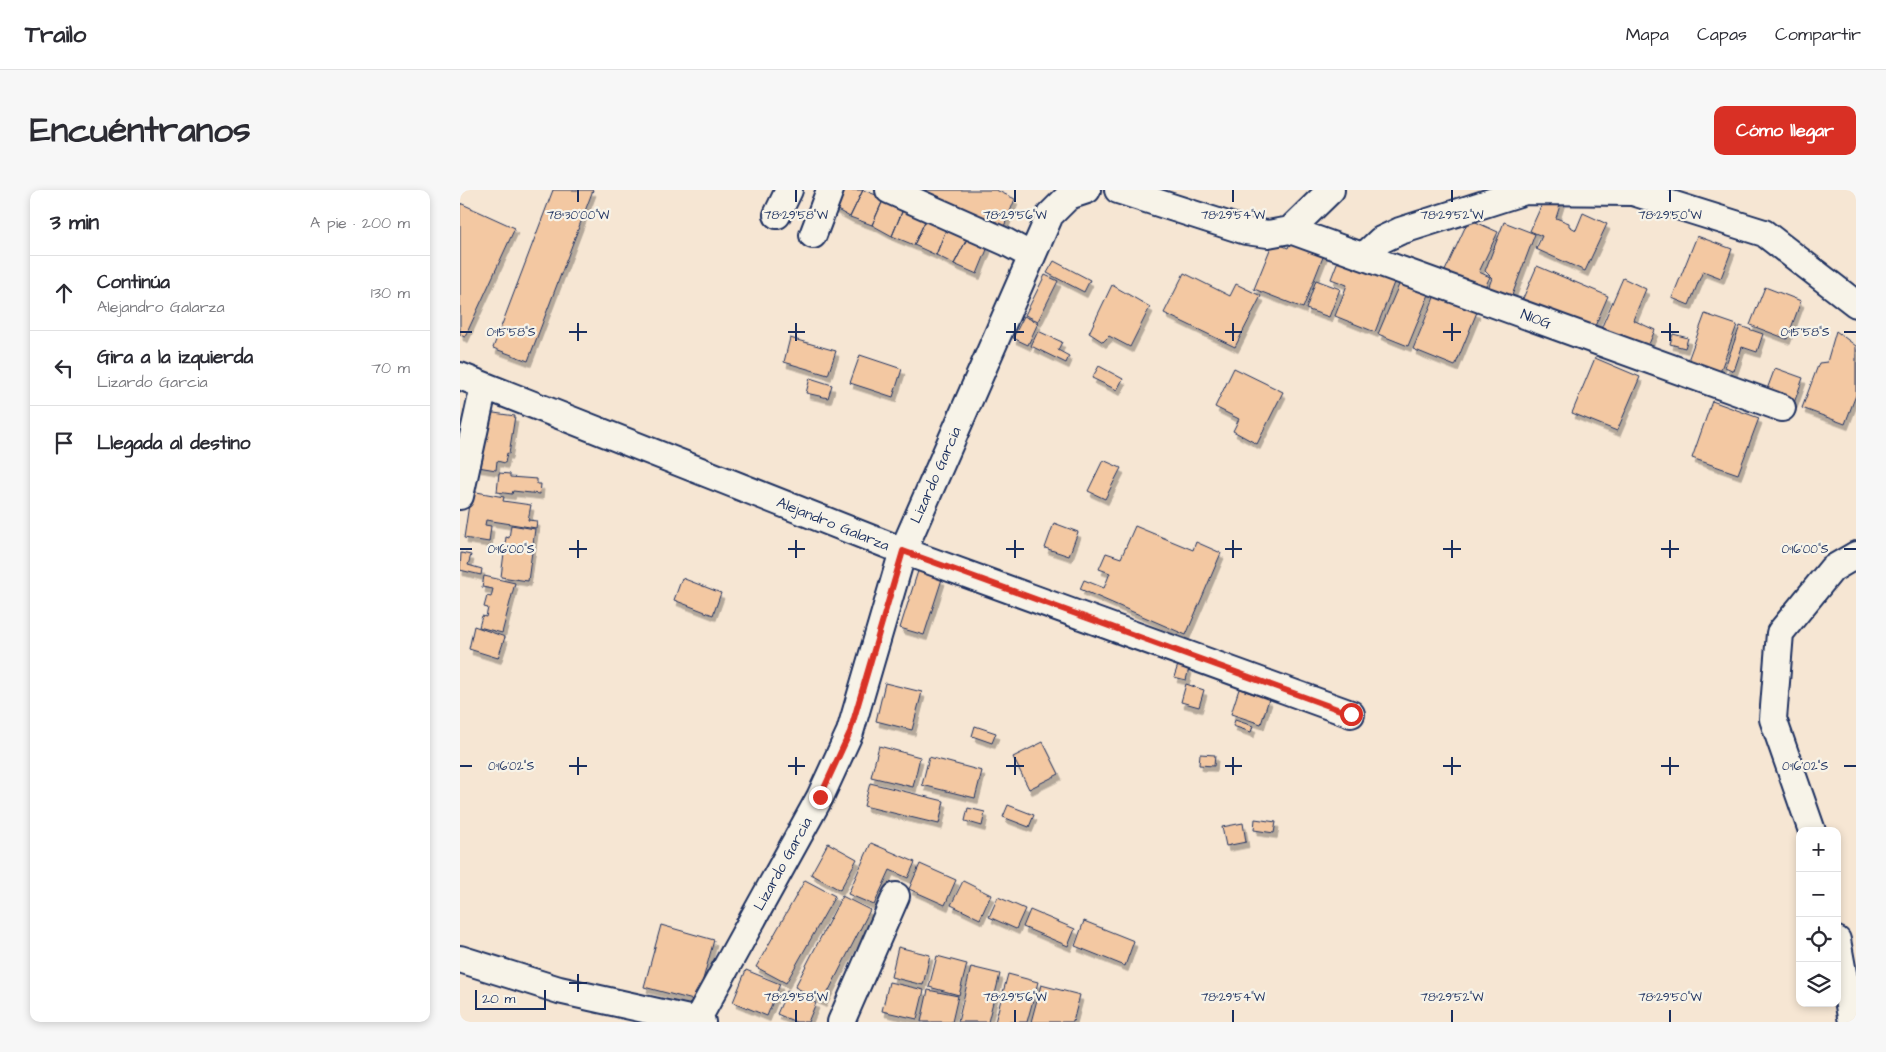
<!DOCTYPE html>
<html lang="es">
<meta charset="utf-8">
<style>
body{margin:0;font-family:"Architects Daughter",sans-serif;background:#f7f7f7;color:#2b2b33}
.controls{position:absolute;right:15px;bottom:15px;display:grid;overflow:hidden;border-radius:10px;box-shadow:0 2px 8px #0003}
.controls button{width:45px;height:45px;display:grid;place-items:center;padding:0;border:0;border-bottom:1px solid #e1e1e2;background:#fff;color:#2b2b33;font:25px sans-serif}
.scale{position:absolute;left:15px;bottom:12px;width:71px;box-sizing:border-box;padding-left:5px;border:2px solid #1b2f5e;border-top:0;font-size:14px;line-height:18px;white-space:nowrap;color:#1b2f5e;-webkit-text-stroke:4px #f7f3e8;paint-order:stroke}
.stop{position:absolute;width:15px;height:15px;margin:-11px;border:4px solid #d93025;border-radius:50%;background:#fff}
.stop.end{background:#d93025;border-color:#fff;box-shadow:0 1px 5px #0008}
.list{margin:0;padding:0;list-style:none}
h2{display:flex;justify-content:space-between;align-items:center;height:65px;margin:0;padding:0 20px;font-size:21px}
h2 small{font-size:16px;font-weight:400;color:#7c7c81}
.list li{display:grid;grid-template-columns:32px 1fr auto;gap:15px;align-items:center;box-sizing:border-box;height:75px;padding:0 20px;border-top:1px solid #e1e1e2}
.list b{display:block;font-size:19px;white-space:nowrap}
.list p{margin:0;font-size:16px;white-space:nowrap;color:#7c7c81}
.list em{font-size:16px;font-style:normal;color:#7c7c81}
.icon{flex:none;width:28px;height:28px;fill:none;stroke:currentColor;stroke-width:2;stroke-linecap:round;stroke-linejoin:round}
.map{position:relative;flex:none;width:1396px;height:832px;overflow:hidden;border-radius:10px}
header{display:flex;align-items:center;gap:30px;box-sizing:border-box;height:70px;padding:0 25px;background:#fff;border-bottom:1px solid #e1e1e2}
header strong{font-size:24px}
nav{display:flex;gap:28px;margin-inline-start:auto;font-size:18px}
.intro{display:flex;align-items:center;justify-content:space-between;box-sizing:border-box;height:120px;padding:0 30px}
h1{margin:0;font-size:35px}
.button{padding:12px 22px;border-radius:10px;background:#d93025;color:#fff;font-size:18px;font-weight:700}
main{display:flex;gap:30px;padding:0 30px}
aside{flex:1;background:#fff;border-radius:10px;box-shadow:0 2px 8px #0003}
.map>svg:first-child{display:block}
</style>
<header>
<strong>Trailo</strong>
<nav><a>Mapa</a><a>Capas</a><a>Compartir</a></nav>
</header>
<div class="intro"><h1>Encuéntranos</h1><a class="button">Cómo llegar</a></div>
<main>
<aside>
<h2>3 min<small>A pie · 200 m</small></h2>
<ul class="list">
<li><svg class="icon" aria-label="ahead" viewBox="0 0 24 24"><path d="M12 20V5M6 11l6-6 6 6"/></svg><div><b>Continúa</b><p>Alejandro Galarza</p></div><em>130 m</em></li>
<li><svg class="icon" aria-label="left" viewBox="0 0 24 24"><path d="M17 20v-9H6M10 6l-5 5 5 5"/></svg><div><b>Gira a la izquierda</b><p>Lizardo Garcia</p></div><em>70 m</em></li>
<li><svg class="icon" aria-label="arrive" viewBox="0 0 24 24"><path d="M6 21V4h12l-3 4 3 4H6"/></svg><div><b>Llegada al destino</b></div></li>
</ul>
</aside>
<div class="map">
<svg width="1396" height="832" viewBox="0 0 1396 832">
<defs>
<filter id="shadow"><feDropShadow dx="3" dy="5.5" stdDeviation="0" flood-color="#0004"/></filter>
</defs>
<rect width="100%" height="100%" fill="#f6e6d3"/>
<filter id="ink" filterUnits="userSpaceOnUse"><feTurbulence type="fractalNoise" baseFrequency=".02" numOctaves="2"/><feDisplacementMap in="SourceGraphic" scale="10" xChannelSelector="R" yChannelSelector="G"/><feConvolveMatrix kernelMatrix="1 2 1 2 8 2 1 2 1" color-interpolation-filters="sRGB"/></filter>
<g filter="url(#ink)">
<path fill="#f3c8a2" stroke="#1b2f5e" filter="url(#shadow)" d="M 93,0 L 133,0 L 68,171 L 33,158 Z
M 379,0 L 403,0 L 390,27 L 372,17 Z
M 403,0 L 424,8 L 412,35 L 390,27 Z
M 458,0 L 536,0 L 555,9 L 543,39 Z
M 424,8 L 444,17 L 432,46 L 412,35 Z
M 1102,9 L 1096,28 L 1109,33 L 1109,36 L 1116,40 L 1123,23 L 1147,34 L 1125,81 L 1076,59 L 1082,46 L 1070,41 L 1083,12 Z
M 0,13 L 55,38 L 5,147 L 0,145 Z
M 444,17 L 467,27 L 454,55 L 432,46 Z
M 467,27 L 487,37 L 476,65 L 454,55 Z
M 1009,29 L 1038,42 L 1019,82 L 1030,87 L 1023,101 L 984,83 Z
M 1044,32 L 1075,44 L 1051,108 L 1028,99 L 1032,88 L 1025,81 Z
M 487,37 L 508,47 L 494,74 L 476,65 Z
M 1237,46 L 1272,59 L 1261,88 L 1243,81 L 1229,115 L 1212,108 Z
M 508,47 L 528,57 L 517,84 L 494,74 Z
M 832,49 L 865,62 L 843,118 L 794,99 L 813,52 L 828,58 Z
M 879,68 L 935,90 L 915,142 L 875,126 L 887,95 L 871,89 Z
M 594,71 L 630,90 L 624,102 L 587,83 Z
M 1077,76 L 1148,106 L 1132,143 L 1061,113 Z
M 724,83 L 770,106 L 776,94 L 801,106 L 775,157 L 704,123 Z
M 585,85 L 598,91 L 578,131 L 565,125 Z
M 1163,88 L 1186,99 L 1173,130 L 1195,140 L 1186,161 L 1140,141 Z
M 856,90 L 880,99 L 869,127 L 846,119 Z
M 941,90 L 970,102 L 948,156 L 918,144 Z
M 652,95 L 690,117 L 670,157 L 649,146 L 643,152 L 629,143 Z
M 1305,97 L 1341,111 L 1327,149 L 1290,135 Z
M 975,105 L 1017,122 L 995,176 L 953,159 Z
M 1245,124 L 1277,135 L 1259,185 L 1227,173 Z
M 564,126 L 578,133 L 568,155 L 553,148 Z
M 1280,136 L 1303,144 L 1297,162 L 1282,157 L 1274,181 L 1265,177 Z
M 578,141 L 602,152 L 598,160 L 609,166 L 606,173 L 571,156 Z
M 1376,141 L 1396,156 L 1396,205 L 1385,234 L 1342,218 L 1359,173 L 1367,172 Z
M 1213,144 L 1228,148 L 1225,158 L 1210,154 Z
M 330,148 L 376,161 L 368,185 L 324,172 Z
M 400,165 L 442,179 L 433,207 L 390,193 Z
M 1135,168 L 1180,187 L 1157,241 L 1112,223 Z
M 639,176 L 663,189 L 657,200 L 632,188 Z
M 774,178 L 823,202 L 797,254 L 773,241 L 779,229 L 755,217 Z
M 1315,178 L 1343,188 L 1334,213 L 1306,202 Z
M 350,188 L 372,195 L 368,208 L 346,203 Z
M 1252,211 L 1299,228 L 1278,284 L 1232,268 Z
M 27,222 L 55,226 L 49,264 L 47,263 L 45,273 L 37,271 L 36,280 L 18,277 Z
M 643,270 L 661,278 L 645,309 L 628,301 Z
M 39,283 L 50,284 L 50,287 L 77,289 L 77,294 L 81,294 L 80,304 L 53,301 L 52,304 L 37,302 Z
M 11,301 L 44,307 L 43,311 L 71,315 L 68,330 L 77,331 L 76,338 L 26,330 L 25,335 L 31,336 L 29,352 L 4,348 Z
M 594,333 L 618,342 L 609,366 L 585,358 Z
M 51,335 L 75,339 L 68,391 L 41,387 L 46,347 L 49,348 Z
M 675,336 L 733,360 L 736,352 L 761,363 L 726,445 L 620,399 L 624,390 L 644,398 L 650,383 L 639,379 L 646,363 L 661,368 Z
M 1,363 L 11,365 L 8,375 L 22,379 L 21,385 L 0,380 Z
M 458,381 L 482,389 L 464,445 L 440,438 Z
M 24,386 L 55,393 L 42,443 L 19,437 L 22,426 L 26,427 L 28,418 L 24,417 L 27,406 L 31,407 L 33,399 L 22,397 Z
M 222,388 L 261,403 L 253,425 L 214,410 Z
M 14,436 L 45,447 L 38,468 L 9,459 Z
M 718,475 L 729,478 L 726,490 L 714,487 Z
M 425,493 L 462,502 L 452,540 L 416,531 Z
M 726,494 L 744,500 L 739,517 L 721,512 Z
M 779,499 L 809,509 L 801,534 L 771,524 Z
M 775,530 L 793,536 L 791,542 L 773,536 Z
M 515,536 L 536,543 L 532,553 L 512,546 Z
M 583,552 L 599,584 L 569,599 L 553,567 Z
M 419,556 L 460,567 L 453,597 L 411,587 Z
M 740,564 L 755,565 L 754,576 L 739,575 Z
M 469,567 L 522,581 L 515,608 L 462,595 Z
M 410,593 L 484,611 L 479,634 L 404,616 Z
M 548,615 L 574,625 L 569,637 L 543,627 Z
M 508,618 L 525,622 L 522,636 L 505,631 Z
M 795,629 L 816,632 L 814,643 L 794,640 Z
M 783,633 L 786,652 L 766,656 L 762,637 Z
M 368,653 L 397,669 L 380,700 L 351,684 Z
M 411,653 L 455,672 L 448,688 L 430,680 L 414,715 L 388,704 Z
M 460,674 L 496,690 L 485,715 L 449,699 Z
M 345,690 L 375,706 L 326,793 L 296,777 Z
M 503,691 L 531,705 L 520,729 L 491,715 Z
M 382,706 L 410,720 L 363,812 L 335,797 Z
M 538,707 L 565,719 L 556,739 L 529,727 Z
M 570,720 L 615,739 L 608,756 L 563,737 Z
M 624,731 L 674,751 L 665,776 L 615,756 Z
M 201,735 L 254,750 L 237,811 L 184,797 Z
M 438,757 L 470,765 L 463,795 L 431,787 Z
M 477,766 L 507,774 L 499,805 L 469,797 Z
M 511,777 L 540,784 L 528,832 L 498,832 Z
M 286,780 L 320,794 L 307,826 L 273,812 Z
M 548,784 L 578,792 L 567,832 L 535,832 Z
M 429,792 L 464,800 L 457,829 L 422,821 Z
M 581,795 L 620,805 L 613,832 L 571,832 Z
M 468,800 L 498,806 L 492,832 L 461,832 Z
M 327,801 L 356,813 L 348,832 L 336,832 L 317,824 Z"/>
<g fill="none" stroke-linecap="round" stroke-linejoin="round">
<defs>
<path id="minor" d="M 429,0 L 546,52 L 572,66
M 658,0 L 786,41 L 808,44 L 830,40
M 317,25 L 329,0
M 830,40 L 1322,218
M 830,40 L 871,0
M 353,45 L 370,0
M 904,66 L 921,50 L 940,41 L 1065,1 L 1173,2 L 1304,43 L 1396,114
M 0,186 L 443,361 L 891,524
M 0,306 L 24,196
M 1352,641 L 1313,529 L 1320,443 L 1372,379 L 1396,365
M 1377,750 L 1392,832
M 0,769 L 99,800 L 242,832
M 236,832 L 360,607 L 390,542 L 443,361 L 590,25 L 609,6 L 627,0
M 381,832 L 436,706"/>
</defs>
<use href="#minor" stroke="#1b2f5e" stroke-width="30"/>
<use href="#minor" stroke="#f7f3e8" stroke-width="26"/>
</g>
</g>
<g fill="none" stroke-linecap="round" stroke-linejoin="round" filter="url(#ink)">
<path stroke="#d93025" stroke-width="6" d="M 360,607 L 390,542 L 443,361 L 891,524"/>
</g>
<path fill="none" stroke="#1b2f5e" stroke-width="2" d="M 118,0 L 118,12M 336,0 L 336,12M 555,0 L 555,12M 773,0 L 773,12M 992,0 L 992,12M 1210,0 L 1210,12M 118,133 L 118,151M 336,133 L 336,151M 555,133 L 555,151M 773,133 L 773,151M 992,133 L 992,151M 1210,133 L 1210,151M 0,142 L 12,142M 109,142 L 127,142M 328,142 L 345,142M 546,142 L 564,142M 765,142 L 782,142M 983,142 L 1001,142M 1201,142 L 1219,142M 1384,142 L 1396,142M 118,350 L 118,368M 336,350 L 336,368M 555,350 L 555,368M 773,350 L 773,368M 992,350 L 992,368M 1210,350 L 1210,368M 0,359 L 12,359M 109,359 L 127,359M 328,359 L 345,359M 546,359 L 564,359M 765,359 L 782,359M 983,359 L 1001,359M 1201,359 L 1219,359M 1384,359 L 1396,359M 118,567 L 118,585M 336,567 L 336,585M 555,567 L 555,585M 773,567 L 773,585M 992,567 L 992,585M 1210,567 L 1210,585M 0,576 L 12,576M 109,576 L 127,576M 328,576 L 345,576M 546,576 L 564,576M 765,576 L 782,576M 983,576 L 1001,576M 1201,576 L 1219,576M 1384,576 L 1396,576M 118,784 L 118,802M 109,793 L 127,793M 336,820 L 336,832M 555,820 L 555,832M 773,820 L 773,832M 992,820 L 992,832M 1210,820 L 1210,832"/>
<g text-anchor="middle" dominant-baseline="central" stroke-width="4.5" stroke-linejoin="round" paint-order="stroke">
<g font-size="15" fill="#1b2f5e" stroke="#f7f3e8">
<text transform="translate(1076 129) rotate(20)">N10G</text>
<text transform="translate(476 285) rotate(-66)">Lizardo Garcia</text>
<text transform="translate(373 334) rotate(22)">Alejandro Galarza</text>
<text transform="translate(323 674) rotate(-61)">Lizardo Garcia</text>
</g>
</g>
<g font-size="12" text-anchor="middle" fill="#1b2f5e" stroke="#f7f3e8" stroke-width="4.5" stroke-linejoin="round" paint-order="stroke">
<text x="118" y="29">78°30'00"W</text>
<text x="336" y="29">78°29'58"W</text>
<text x="555" y="29">78°29'56"W</text>
<text x="773" y="29">78°29'54"W</text>
<text x="992" y="29">78°29'52"W</text>
<text x="1210" y="29">78°29'50"W</text>
<text x="51" y="146">0°15'58"S</text>
<text x="1345" y="146">0°15'58"S</text>
<text x="51" y="363">0°16'00"S</text>
<text x="1345" y="363">0°16'00"S</text>
<text x="51" y="580">0°16'02"S</text>
<text x="1345" y="580">0°16'02"S</text>
<text x="336" y="811">78°29'58"W</text>
<text x="555" y="811">78°29'56"W</text>
<text x="773" y="811">78°29'54"W</text>
<text x="992" y="811">78°29'52"W</text>
<text x="1210" y="811">78°29'50"W</text>
</g>
</svg>
<div class="controls">
<button>+</button>
<button>−</button>
<button><svg class="icon" aria-label="locate" viewBox="0 0 24 24"><circle cx="12" cy="12" r="6"/><path d="M12 2v4M12 18v4M2 12h4M18 12h4"/></svg></button>
<button><svg class="icon" aria-label="layers" viewBox="0 0 24 24"><path d="M12 4l9 5-9 5-9-5zM3 14l9 5 9-5"/></svg></button>
</div>
<div class="scale">20 m</div>
<div class="stop" style="left:891px;top:524px"></div>
<div class="stop end" style="left:360px;top:607px"></div>
</div>
</main>
